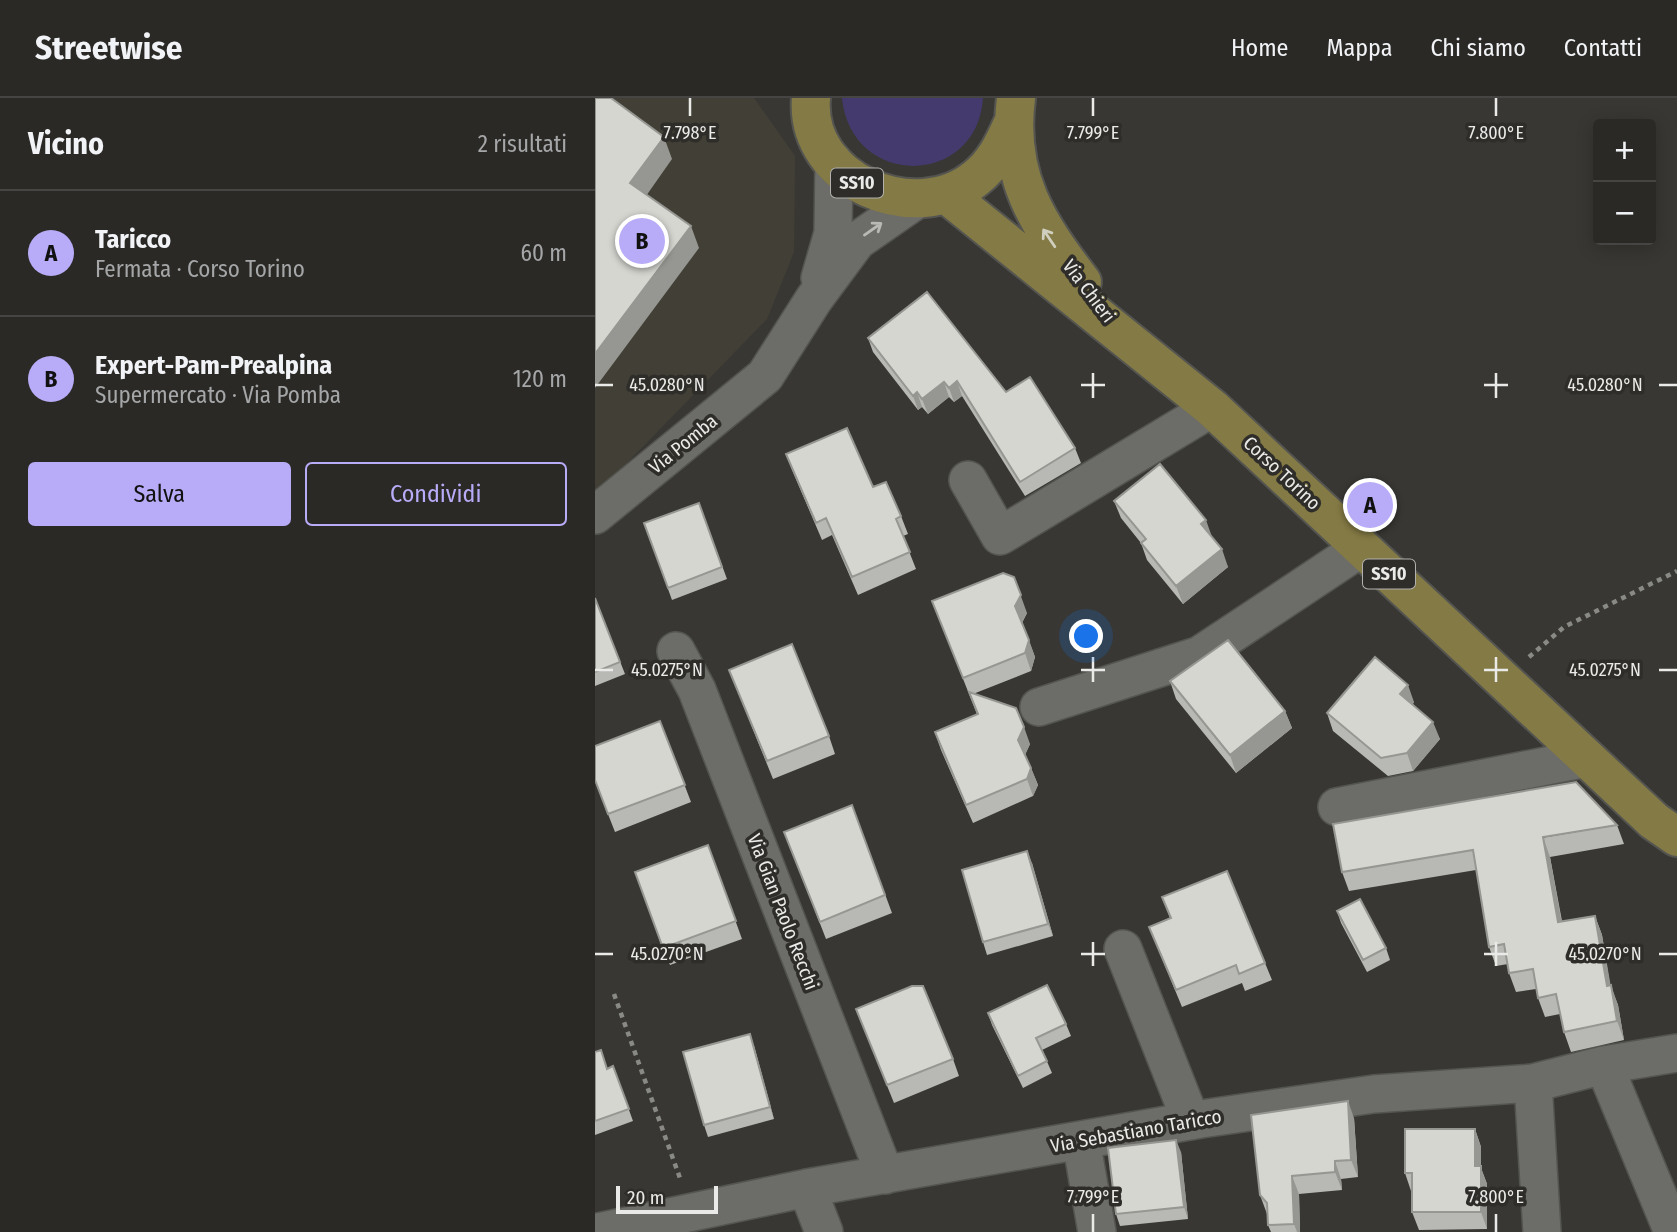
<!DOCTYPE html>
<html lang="it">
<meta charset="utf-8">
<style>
body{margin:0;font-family:"Fira Sans Condensed",sans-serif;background:#363532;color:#f1f3f6}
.controls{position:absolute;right:21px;top:21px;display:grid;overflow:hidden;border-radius:7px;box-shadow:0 4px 18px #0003}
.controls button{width:63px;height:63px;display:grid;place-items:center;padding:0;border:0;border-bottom:2px solid #464543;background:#2a2926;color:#f1f3f6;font:35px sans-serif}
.scale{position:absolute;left:21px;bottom:18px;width:102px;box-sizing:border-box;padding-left:7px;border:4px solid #eaeae8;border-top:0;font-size:19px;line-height:24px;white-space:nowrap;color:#eaeae8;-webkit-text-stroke:5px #2e2d29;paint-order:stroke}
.you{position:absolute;left:492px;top:539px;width:24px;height:24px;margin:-18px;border:5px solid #fff;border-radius:50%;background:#1a73e8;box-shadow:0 0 0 10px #1a73e833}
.badge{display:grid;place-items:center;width:46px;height:46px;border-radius:50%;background:#b8abf7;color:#111;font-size:23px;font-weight:700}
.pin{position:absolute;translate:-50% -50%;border:4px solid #fff;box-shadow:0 2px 7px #0006}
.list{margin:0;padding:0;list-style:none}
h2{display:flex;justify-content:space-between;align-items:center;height:91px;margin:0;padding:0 28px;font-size:30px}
h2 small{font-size:23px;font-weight:400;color:#a5a6a7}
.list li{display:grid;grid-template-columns:46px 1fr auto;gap:21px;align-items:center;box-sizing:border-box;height:126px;padding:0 28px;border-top:2px solid #464543}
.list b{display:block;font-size:26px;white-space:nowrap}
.list p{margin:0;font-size:23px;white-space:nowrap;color:#a5a6a7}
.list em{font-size:23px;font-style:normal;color:#a5a6a7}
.actions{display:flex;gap:14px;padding:21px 28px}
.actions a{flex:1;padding:16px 0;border:2px solid #b8abf7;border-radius:7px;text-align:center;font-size:24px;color:#b8abf7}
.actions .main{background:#b8abf7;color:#111}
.map{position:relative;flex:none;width:1082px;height:1134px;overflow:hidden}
header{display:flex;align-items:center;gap:42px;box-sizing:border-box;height:98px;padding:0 35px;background:#2a2926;border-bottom:2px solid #464543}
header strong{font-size:33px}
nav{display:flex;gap:38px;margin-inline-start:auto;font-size:24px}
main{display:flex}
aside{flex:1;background:#2a2926}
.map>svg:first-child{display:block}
</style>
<header>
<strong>Streetwise</strong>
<nav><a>Home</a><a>Mappa</a><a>Chi siamo</a><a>Contatti</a></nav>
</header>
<main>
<aside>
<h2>Vicino<small>2 risultati</small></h2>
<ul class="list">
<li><span class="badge">A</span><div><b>Taricco</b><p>Fermata · Corso Torino</p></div><em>60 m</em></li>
<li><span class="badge">B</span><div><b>Expert-Pam-Prealpina</b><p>Supermercato · Via Pomba</p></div><em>120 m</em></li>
</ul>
<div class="actions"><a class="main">Salva</a><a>Condividi</a></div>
</aside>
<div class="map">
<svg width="1082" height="1134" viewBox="0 0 1082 1134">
<rect width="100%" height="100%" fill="#383733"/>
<path fill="#424036" d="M 0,0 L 159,0 L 200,58 L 199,154 L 172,221 L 0,398 Z"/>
<path fill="#453a6e" d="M 247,0 L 388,0 C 382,90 256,91 247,0 Z"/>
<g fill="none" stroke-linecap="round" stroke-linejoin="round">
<defs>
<path id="minor" d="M 225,180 L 238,135 L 239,64
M 373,382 L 405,438 L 617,310
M 0,417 L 170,278 L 219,201 L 262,143 L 321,102
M 81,553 L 102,592 L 290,1077
M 444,609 L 605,557 L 766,450
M 742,709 L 992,660
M 528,851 L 596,1023
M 1009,967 L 1078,1134
M 938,985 L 947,1134
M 486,1042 L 502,1134
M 212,1090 L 229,1134
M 3,1134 L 212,1090 L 606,1021 L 779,996 L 938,985 L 1009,967 L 1082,955"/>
<path id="major" d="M 216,0 C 209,84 321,129 381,80 C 399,66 408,47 417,27
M 421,0 C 411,78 442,125 487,184
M 351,96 L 617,310 L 1059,723 L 1082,739"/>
</defs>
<use href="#minor" stroke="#545450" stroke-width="40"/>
<use href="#major" stroke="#545450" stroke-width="42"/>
<path stroke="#898986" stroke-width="4.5" stroke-dasharray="5 5" stroke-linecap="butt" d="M 934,559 L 969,529 L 1082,473
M 19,896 L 86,1083"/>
<use href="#minor" stroke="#6c6c68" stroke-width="37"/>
<use href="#major" stroke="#847a45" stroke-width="38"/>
</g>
<path fill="#b8b8b4" d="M 273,240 L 411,294 L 480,350 L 486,365 L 430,398 L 367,298 L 359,304 L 354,299 L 333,316 L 327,309 L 323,312 L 278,254 Z
M 191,356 L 278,389 L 306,418 L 313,436 L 308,438 L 321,471 L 263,497 L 237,437 L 227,442 L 198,374 Z
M 519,403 L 617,439 L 633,469 L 588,506 L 552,462 L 546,445 L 526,420 Z
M 104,405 L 132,481 L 77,502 L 49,425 Z
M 0,500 L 30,576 L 0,588 Z
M 337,503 L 432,515 L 427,525 L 440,559 L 436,573 L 378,596 L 435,646 L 430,657 L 436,670 L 443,687 L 438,698 L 378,725 L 346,652 L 340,634 L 382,616 Z
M 134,572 L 234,638 L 240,656 L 178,681 Z
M 575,583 L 690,613 L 697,630 L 641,675 L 581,601 Z
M 819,604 L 818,606 L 845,641 L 818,673 L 793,678 L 738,633 L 732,615 Z
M 65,623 L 96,704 L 20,734 L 0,683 Z
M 257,707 L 297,815 L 231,841 L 196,751 Z
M 1022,727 L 1029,746 L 955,759 L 967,823 L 1000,818 L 1007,837 L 1015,887 L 1023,907 L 1029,942 L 976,954 L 969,934 L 965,916 L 950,919 L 943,900 L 941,891 L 921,894 L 914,875 L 913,866 L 901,868 L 894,849 L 881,772 L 754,793 L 747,774 Z
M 113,747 L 147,841 L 75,867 L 40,774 Z
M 437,765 L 458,838 L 392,857 L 388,844 Z
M 567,799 L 670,865 L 677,882 L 650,893 L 647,885 L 587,909 L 554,829 L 575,820 Z
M 742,813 L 791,850 L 795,862 L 772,874 L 746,825 Z
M 261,911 L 358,961 L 364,978 L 299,1005 Z
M 393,915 L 471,926 L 476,938 L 447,952 L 457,975 L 428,990 L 397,927 Z
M 159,948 L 179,1021 L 113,1039 L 109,1027 Z
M 0,953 L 12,971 L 18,968 L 38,1023 L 0,1037 Z
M 759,1020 L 763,1079 L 746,1081 L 747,1092 L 704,1096 L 705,1134 L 676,1134 L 673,1127 L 672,1116 L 665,1097 Z
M 880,1031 L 886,1049 L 886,1070 L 892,1086 L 892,1131 L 824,1132 L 817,1114 L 817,1093 L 816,1093 L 810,1075 Z
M 586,1054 L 593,1121 L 525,1128 L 521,1116 Z"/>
<path fill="#969692" d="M 69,39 L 77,61 L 44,108 L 35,85 Z
M 96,128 L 104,150 L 0,290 L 0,256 Z
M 362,283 L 367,298 L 359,304 L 354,290 Z
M 349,284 L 354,299 L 333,316 L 327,301 Z
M 322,294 L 327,309 L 323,312 L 318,298 Z
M 611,422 L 617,439 L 606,426 Z
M 627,451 L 633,469 L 588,506 L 581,488 Z
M 419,479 L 432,515 L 426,526 L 420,508 Z
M 434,542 L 440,559 L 436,573 L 430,555 Z
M 813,587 L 819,604 L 812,613 L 805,596 Z
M 690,613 L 697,630 L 641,675 L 635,657 Z
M 838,624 L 845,641 L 818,673 L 812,655 Z
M 429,629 L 435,646 L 429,659 L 423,642 Z
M 436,670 L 443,687 L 438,698 L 432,681 Z
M 948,739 L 955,759 L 970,843 L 963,824 Z
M 432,753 L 437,765 L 458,838 L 453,826 Z
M 1000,818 L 1007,837 L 1019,907 L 1012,888 Z
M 1016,887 L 1023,907 L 1029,942 L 1022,923 Z
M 155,936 L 159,948 L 179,1021 L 175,1009 Z
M 753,1003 L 759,1020 L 763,1079 L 756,1062 Z
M 880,1031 L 886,1049 L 886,1070 L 892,1086 L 892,1131 L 886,1114 L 880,1068 Z
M 581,1042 L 586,1054 L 593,1121 L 589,1109 Z
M 740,1063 L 746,1081 L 747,1092 L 740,1074 Z
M 697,1078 L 704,1096 L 705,1134 L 702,1134 L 699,1126 Z"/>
<path fill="#d6d6d1" stroke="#969692" stroke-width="2" d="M 0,0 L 16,0 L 69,39 L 35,85 L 96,128 L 0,256 Z
M 332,194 L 411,294 L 435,279 L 480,350 L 425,384 L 362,283 L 354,290 L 349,284 L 327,301 L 322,294 L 318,298 L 273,240 Z
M 252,330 L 278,389 L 291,384 L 306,418 L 301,421 L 315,454 L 257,479 L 231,420 L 221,425 L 191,356 Z
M 565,366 L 611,422 L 606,426 L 627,451 L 581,488 L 546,445 L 551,441 L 519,403 Z
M 104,405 L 127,469 L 73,490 L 49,425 Z
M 408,475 L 419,479 L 426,497 L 420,508 L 434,542 L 430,555 L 368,580 L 337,503 Z
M 0,500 L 25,564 L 0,574 Z
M 633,542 L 690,613 L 635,657 L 575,583 Z
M 197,546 L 234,638 L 172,663 L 134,572 Z
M 780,559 L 813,587 L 805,596 L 838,624 L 812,655 L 786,660 L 732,615 Z
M 374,594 L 421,610 L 429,629 L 423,642 L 436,670 L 432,681 L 371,707 L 340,634 L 383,616 Z
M 65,623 L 90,687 L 13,716 L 0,682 L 0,648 Z
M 981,684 L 1022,727 L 948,739 L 963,824 L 1000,818 L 1012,888 L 1016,887 L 1022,923 L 969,934 L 961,896 L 943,900 L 938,871 L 914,875 L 909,846 L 894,849 L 878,752 L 747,774 L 738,726 Z
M 257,707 L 290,797 L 225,824 L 189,734 Z
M 113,747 L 141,823 L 68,850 L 40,774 Z
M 432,753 L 453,826 L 388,844 L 367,772 Z
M 632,773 L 670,865 L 644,876 L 641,867 L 581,892 L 554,829 L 576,820 L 567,799 Z
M 765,801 L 791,850 L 768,862 L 742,813 Z
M 452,887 L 471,926 L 441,940 L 452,963 L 423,978 L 393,915 Z
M 317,888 L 328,888 L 358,961 L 292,987 L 261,911 Z
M 155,936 L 175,1009 L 109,1027 L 88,954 Z
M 6,952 L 12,971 L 18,968 L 34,1011 L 0,1023 L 0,953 L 0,954 Z
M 753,1003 L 756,1062 L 740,1063 L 740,1074 L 697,1078 L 699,1126 L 673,1127 L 672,1105 L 665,1097 L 656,1017 Z
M 810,1031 L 880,1031 L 880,1068 L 886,1068 L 886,1114 L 817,1114 L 817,1075 L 810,1075 Z
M 581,1042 L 589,1109 L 521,1116 L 513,1050 Z"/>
<defs><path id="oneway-shaft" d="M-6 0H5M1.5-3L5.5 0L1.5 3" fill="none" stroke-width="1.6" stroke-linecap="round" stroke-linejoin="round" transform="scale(1.75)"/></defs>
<use stroke="#b8b8b5" href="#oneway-shaft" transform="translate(278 131) rotate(-35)"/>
<use stroke="#d0cebf" href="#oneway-shaft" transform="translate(454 140) rotate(-124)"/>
<path fill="none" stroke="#eaeae8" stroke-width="2.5" d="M 95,0 L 95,18M 498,0 L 498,18M 901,0 L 901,18M 498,275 L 498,300M 901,275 L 901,300M 0,287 L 18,287M 486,287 L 510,287M 889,287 L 913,287M 1064,287 L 1082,287M 498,559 L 498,584M 901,559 L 901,584M 0,572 L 18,572M 486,572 L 510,572M 889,572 L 913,572M 1064,572 L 1082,572M 498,844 L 498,868M 901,844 L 901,868M 0,856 L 18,856M 486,856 L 510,856M 889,856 L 913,856M 1064,856 L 1082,856M 498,1116 L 498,1134M 901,1116 L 901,1134"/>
<g text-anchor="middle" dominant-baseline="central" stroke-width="7" stroke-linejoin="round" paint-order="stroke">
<g fill="#2e2d29" stroke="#b2b1af" stroke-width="2">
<rect x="236" y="70.5" width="52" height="29" rx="5"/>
<rect x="768" y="461.5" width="52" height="29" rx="5"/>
</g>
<g font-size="18" font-weight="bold" fill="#eaeae8">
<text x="262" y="85">SS10</text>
<text x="794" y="476">SS10</text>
</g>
<g font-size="19" fill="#eaeae8" stroke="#2e2d29">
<text transform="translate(494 193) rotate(53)">Via Chieri</text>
<text transform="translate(88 346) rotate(-39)">Via Pomba</text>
<text transform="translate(687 375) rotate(43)">Corso Torino</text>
<text transform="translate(188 814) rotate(69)">Via Gian Paolo Recchi</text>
<text transform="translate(541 1033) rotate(-10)">Via Sebastiano Taricco</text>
</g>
</g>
<g font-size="18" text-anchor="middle" fill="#eaeae8" stroke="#2e2d29" stroke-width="7" stroke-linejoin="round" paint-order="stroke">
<text x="95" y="41">7.798°E</text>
<text x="498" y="41">7.799°E</text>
<text x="901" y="41">7.800°E</text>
<text x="72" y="293">45.0280°N</text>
<text x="1010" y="293">45.0280°N</text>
<text x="72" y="578">45.0275°N</text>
<text x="1010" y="578">45.0275°N</text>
<text x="72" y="862">45.0270°N</text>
<text x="1010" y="862">45.0270°N</text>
<text x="498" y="1105">7.799°E</text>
<text x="901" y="1105">7.800°E</text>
</g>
</svg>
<div class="controls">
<button>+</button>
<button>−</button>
</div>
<div class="scale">20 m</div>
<div class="you"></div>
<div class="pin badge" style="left:775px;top:407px">A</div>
<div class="pin badge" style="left:47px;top:143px">B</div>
</div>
</main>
